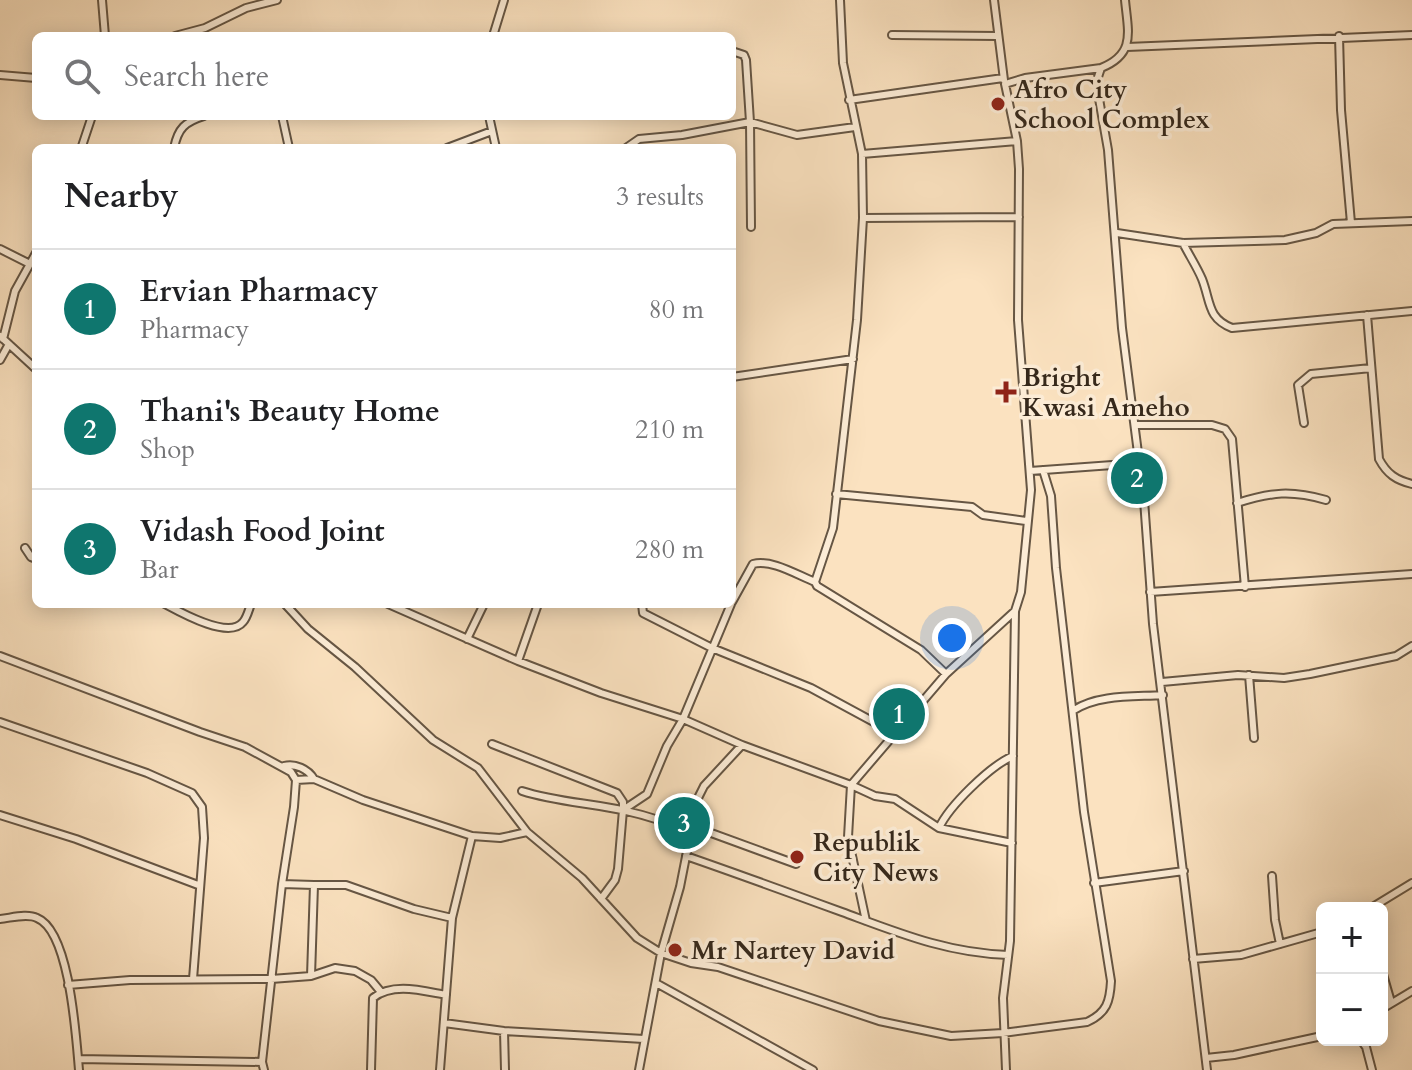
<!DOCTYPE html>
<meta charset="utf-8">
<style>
body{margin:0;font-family:Cardo,serif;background:#f6f6f6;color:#202124}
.controls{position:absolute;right:24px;bottom:24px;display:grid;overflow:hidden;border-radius:12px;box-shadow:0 4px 20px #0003}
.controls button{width:72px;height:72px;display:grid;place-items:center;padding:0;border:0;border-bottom:2px solid #e0e0e0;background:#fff;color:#202124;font:40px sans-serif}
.you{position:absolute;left:952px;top:638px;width:28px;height:28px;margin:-20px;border:6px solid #fff;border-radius:50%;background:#1a73e8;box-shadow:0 0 0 12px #1a73e833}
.badge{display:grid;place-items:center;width:52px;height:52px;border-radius:50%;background:#0f766e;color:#fff;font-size:26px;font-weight:700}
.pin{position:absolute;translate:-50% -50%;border:4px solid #fff;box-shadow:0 2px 8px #0006}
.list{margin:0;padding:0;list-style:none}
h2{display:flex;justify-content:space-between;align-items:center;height:104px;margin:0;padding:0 32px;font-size:34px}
h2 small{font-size:26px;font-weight:400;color:#757577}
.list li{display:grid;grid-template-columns:52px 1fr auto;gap:24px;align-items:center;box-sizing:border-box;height:120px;padding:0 32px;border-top:2px solid #e0e0e0}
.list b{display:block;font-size:30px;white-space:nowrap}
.list p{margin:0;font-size:26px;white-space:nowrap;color:#757577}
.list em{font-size:26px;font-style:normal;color:#757577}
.icon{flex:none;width:44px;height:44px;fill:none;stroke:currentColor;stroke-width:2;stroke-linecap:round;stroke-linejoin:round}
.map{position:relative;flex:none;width:1412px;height:1070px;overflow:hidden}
.search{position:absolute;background:#fff;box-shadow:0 4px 20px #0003;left:32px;top:32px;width:704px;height:88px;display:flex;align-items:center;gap:20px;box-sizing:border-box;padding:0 28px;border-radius:12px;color:#757577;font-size:30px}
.panel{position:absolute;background:#fff;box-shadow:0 4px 20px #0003;left:32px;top:144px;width:704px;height:464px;border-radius:12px}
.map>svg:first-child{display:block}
</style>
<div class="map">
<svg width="1412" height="1070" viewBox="0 0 1412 1070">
<rect width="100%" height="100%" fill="#fbe2c0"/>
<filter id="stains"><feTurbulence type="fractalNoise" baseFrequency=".0025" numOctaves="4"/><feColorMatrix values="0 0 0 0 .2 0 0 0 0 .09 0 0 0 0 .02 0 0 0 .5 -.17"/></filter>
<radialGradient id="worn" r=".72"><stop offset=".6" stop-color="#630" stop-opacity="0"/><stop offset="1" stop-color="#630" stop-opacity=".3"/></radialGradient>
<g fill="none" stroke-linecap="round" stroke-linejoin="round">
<defs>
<path id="minor" d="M 102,0 L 105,36
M 994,0 L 1004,80
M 1125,0 C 1128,32 1136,54 1101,68 L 1098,77 L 1098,93 L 1108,150 L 1122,328 L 1144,500 L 1153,624 L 1207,1070
M 892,35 L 998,36
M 175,36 L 205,28 L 246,8 L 277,0
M 493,36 L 504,0
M 1339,36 L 1341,110 L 1351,223
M 1127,47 L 1412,35
M 732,51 L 744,55 L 746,60 L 750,122 L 751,227
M 0,75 L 36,78
M 849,100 L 1003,78
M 282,116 L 289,148
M 489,116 L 496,148
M 82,146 L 92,116
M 174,148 C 178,128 185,122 204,116
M 447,148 L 492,131
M 626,148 L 639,139 L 682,135 L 750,122 L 797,135 L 855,127
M 862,154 L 1017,141
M 863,218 L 1019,217
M 1117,233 L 1183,243 L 1285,240 L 1316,233 L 1333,224 L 1412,221
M 1183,243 C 1189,255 1197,267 1202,279 C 1211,302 1207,318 1232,328 L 1412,311
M 0,249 L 30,264
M 1367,315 L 1379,459 C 1387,474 1396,480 1412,484
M 0,336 L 36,369
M 3,339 L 15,291 L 36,253
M 0,360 L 9,344
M 732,377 L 853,359
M 1304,423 L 1298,385 L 1311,374 L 1371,368
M 1136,425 L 1212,425 L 1225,429 L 1232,439 L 1245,587
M 1030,471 L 1140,463
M 836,494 L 972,507 L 983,515 L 1026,521
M 1237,503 C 1272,492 1291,490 1326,500
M 25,548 L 31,557 L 36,559
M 815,582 L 833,528 L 857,320 L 863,218 L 862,154 L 843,63 L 840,0
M 1150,592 L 1412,574
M 732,602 L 753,564 C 772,559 797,575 815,582 L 817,586 L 921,650 L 946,674
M 165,604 C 180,612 229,640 243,622 C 247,618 249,609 251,604
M 285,604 L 308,629 L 355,667 L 433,740 L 478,768 L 527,832 L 582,878 L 637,938 L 661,953 L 691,963 L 718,967 L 879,1021 L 951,1036 L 1003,1033 L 1087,1022 C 1107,1013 1110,1001 1111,981 L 1084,812 L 1056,568 L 1051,496 L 1043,470
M 388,604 L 518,661 L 601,693 L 683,719 L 742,745 L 851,785 L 875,796 L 895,799 L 939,828 L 1012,843
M 642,604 L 643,613 L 712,648 L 811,688 L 896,734
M 467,639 L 484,604
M 0,656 L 200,732 L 245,747 L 291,772 L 296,780 L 294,807 L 282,884 L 262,1062 L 264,1070
M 518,661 L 538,604
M 1249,675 L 1254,738
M 1162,682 L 1238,675 L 1284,678 L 1310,674 L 1396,656 L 1412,646
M 1074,710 C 1099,694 1135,697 1163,695
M 0,722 L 147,773 L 192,793 L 202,807 L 204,838 L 193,979
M 492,744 L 617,793 L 623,802 L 623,810 L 618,869 L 615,880 L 601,899
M 284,766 C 295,763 308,769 314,779
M 296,780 L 314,779 L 363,800 L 472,836
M 522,791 C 556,802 591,803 626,811 C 649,816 669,823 691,832
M 623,810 L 647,794 L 667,746 L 683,719 L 731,604
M 0,815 L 76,839 L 198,885
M 692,826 L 796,864
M 939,828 C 949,806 990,766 1013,756
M 686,856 C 738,874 790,893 842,912 C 899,933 947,953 1008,955
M 1272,876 L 1275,920 L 1280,944
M 1094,883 L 1184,871
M 282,884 L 314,885 L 311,976
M 314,885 L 346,885 L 414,909 L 452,918
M 1371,908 L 1412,883
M 0,919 C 11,918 27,913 37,918 C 70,931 76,1037 79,1070
M 866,921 L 848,837 L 851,785 L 946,674 L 1015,611
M 1193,959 L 1241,955 L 1322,932
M 1382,971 L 1391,1002
M 656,983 L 813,1070
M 68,985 L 130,980 L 271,979 L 311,976 L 335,968 L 355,971 L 371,980 L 381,992
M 1382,1009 L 1412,991
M 444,1023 L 504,1031 L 644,1039
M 504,1031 L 505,1070
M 1361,1040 L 1366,1047 L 1372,1070
M 1206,1058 L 1234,1055 L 1322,1036
M 78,1059 L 262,1062
M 371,1070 L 373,998 C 393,982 423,991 446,995
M 440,1070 L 452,918 L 472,836 L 500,838 L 527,832
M 639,1070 L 661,953 L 680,887 L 692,826 L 692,810 L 704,786 L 742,745
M 1006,1070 L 1003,998 L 1010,941 L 1015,611 L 1021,592 L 1031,490 L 1018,320 L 1019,169 L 1017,141 L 1005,84 L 1025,78 L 1101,68"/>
</defs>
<use href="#minor" stroke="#665644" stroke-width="10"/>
<use href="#minor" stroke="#fcecd6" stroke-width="6"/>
</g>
<g fill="#8f2418" stroke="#fcecd6" stroke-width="3">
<circle cx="998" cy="104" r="8"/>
<path d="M1002 380h8v8h8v8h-8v8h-8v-8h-8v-8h8z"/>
<circle cx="797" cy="857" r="8"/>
<circle cx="675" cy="950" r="8"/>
</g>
<g text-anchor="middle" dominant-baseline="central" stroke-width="7" stroke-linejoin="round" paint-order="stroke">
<g font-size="26" font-weight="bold" fill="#35281b" stroke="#fcecd6" text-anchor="start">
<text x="1014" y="89">Afro City<tspan x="1014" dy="30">School Complex</tspan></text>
<text x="1022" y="377">Bright<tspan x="1022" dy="30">Kwasi Ameho</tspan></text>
<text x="813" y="842">Republik<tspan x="813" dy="30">City News</tspan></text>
<text x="691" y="950">Mr Nartey David</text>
</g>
</g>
<rect width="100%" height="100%" filter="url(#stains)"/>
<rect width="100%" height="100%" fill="url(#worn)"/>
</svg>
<div class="controls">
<button>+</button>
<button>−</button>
</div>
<div class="you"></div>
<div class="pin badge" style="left:899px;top:714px">1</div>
<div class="pin badge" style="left:1137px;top:478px">2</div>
<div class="pin badge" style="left:684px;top:823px">3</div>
<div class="search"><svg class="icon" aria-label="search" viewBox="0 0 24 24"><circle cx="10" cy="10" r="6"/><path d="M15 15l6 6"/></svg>Search here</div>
<section class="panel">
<h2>Nearby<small>3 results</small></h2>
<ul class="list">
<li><span class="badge">1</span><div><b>Ervian Pharmacy</b><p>Pharmacy</p></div><em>80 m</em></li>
<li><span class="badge">2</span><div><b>Thani's Beauty Home</b><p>Shop</p></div><em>210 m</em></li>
<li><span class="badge">3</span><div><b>Vidash Food Joint</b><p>Bar</p></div><em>280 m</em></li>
</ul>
</section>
</div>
